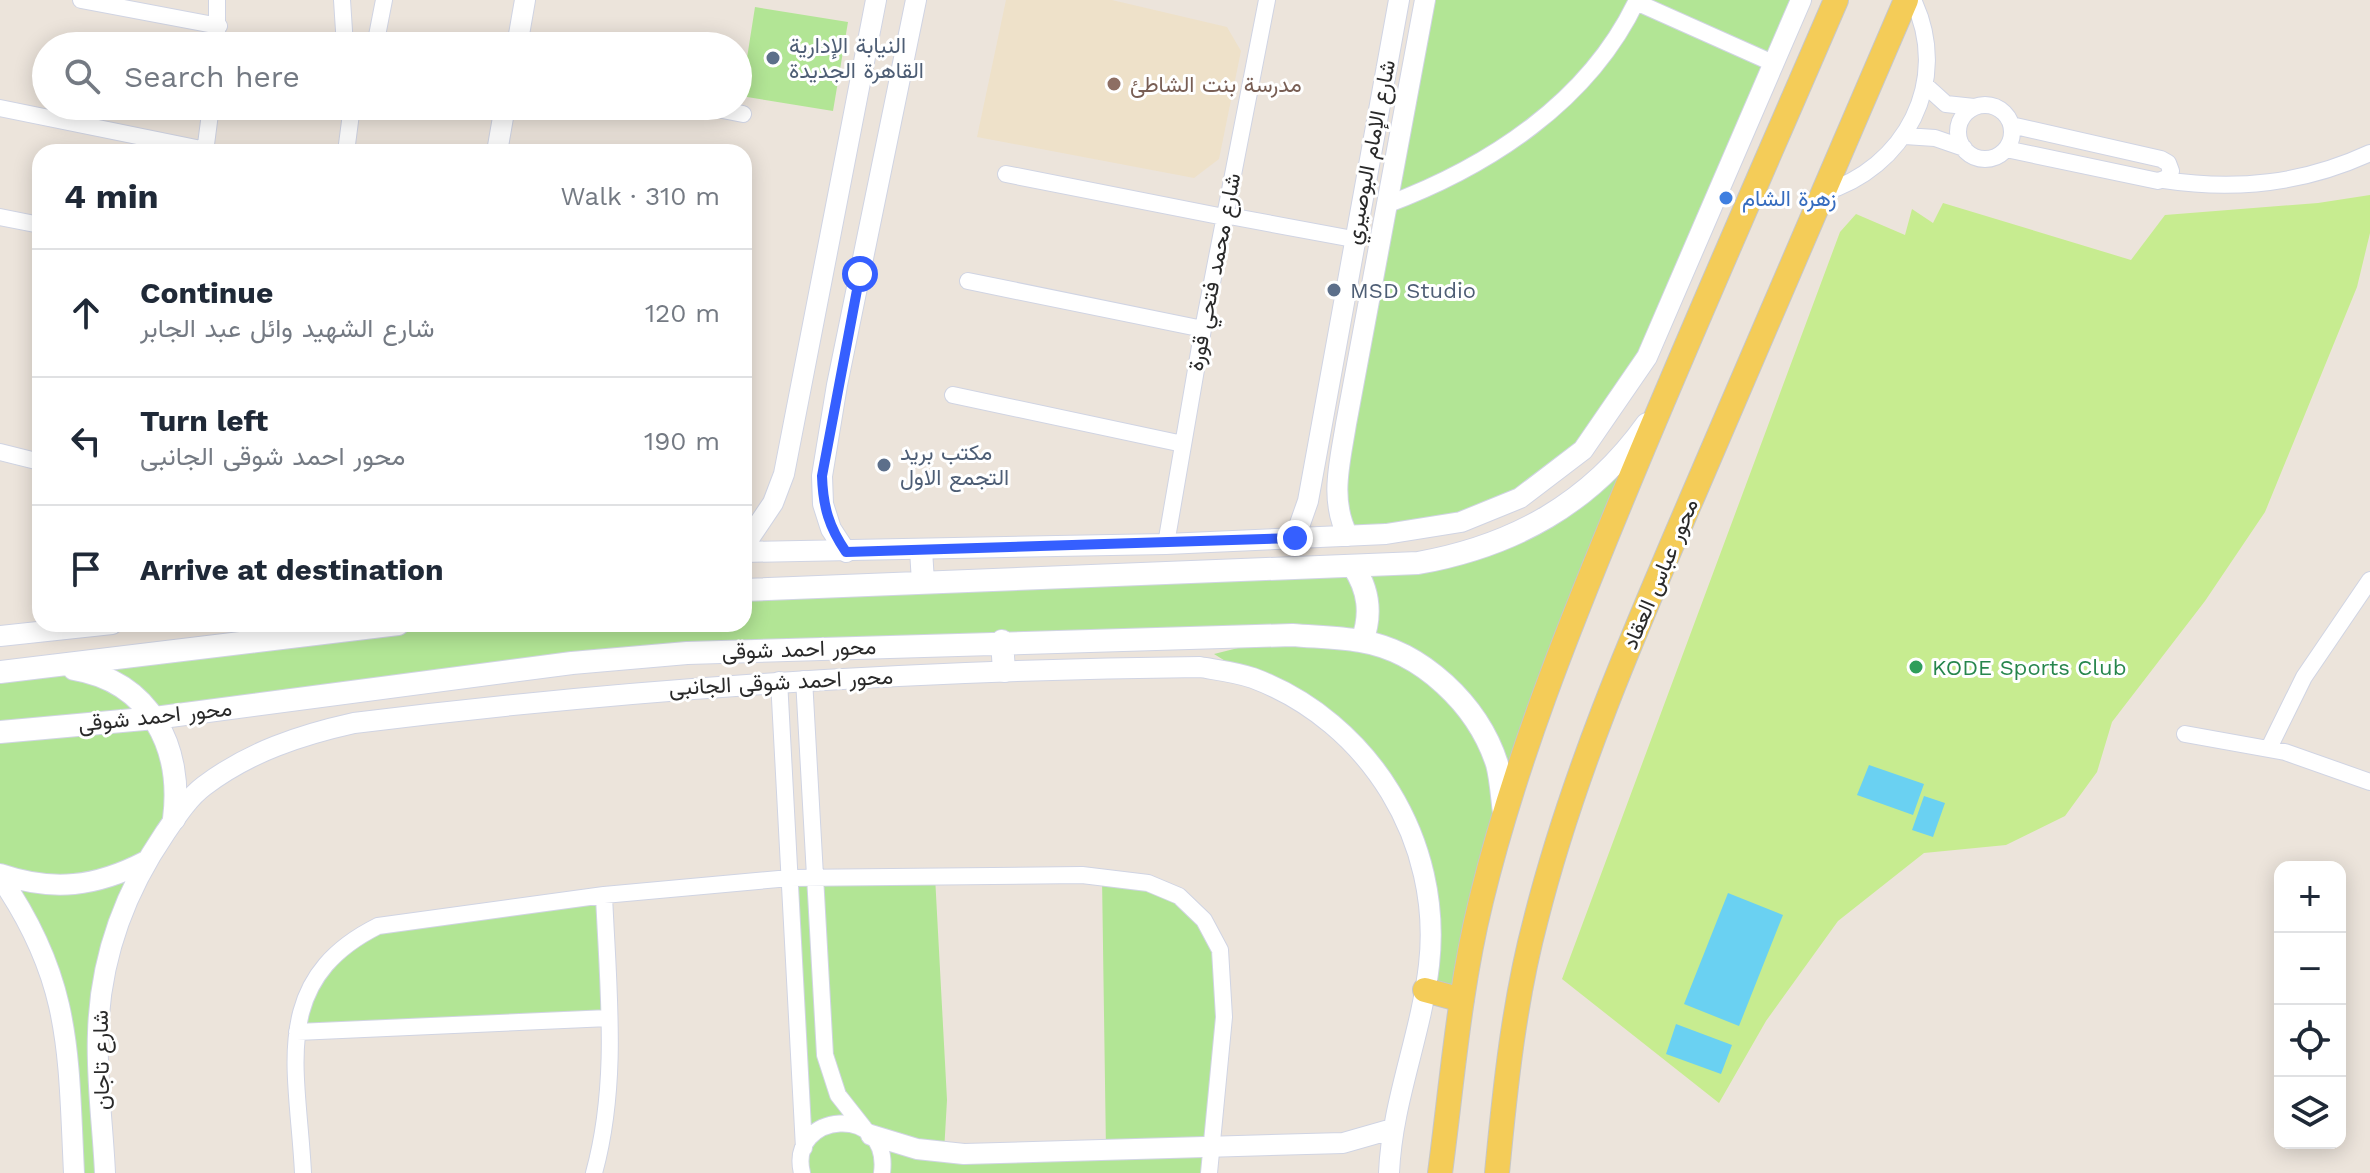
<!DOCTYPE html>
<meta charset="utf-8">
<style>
body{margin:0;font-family:"Work Sans",Vazirmatn,sans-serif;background:#f6f6f7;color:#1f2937}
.controls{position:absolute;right:24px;bottom:24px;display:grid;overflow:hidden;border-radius:16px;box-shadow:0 4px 20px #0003}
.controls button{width:72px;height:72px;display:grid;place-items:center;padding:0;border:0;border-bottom:2px solid #e0e1e3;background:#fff;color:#1f2937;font:40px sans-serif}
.stop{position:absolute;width:24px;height:24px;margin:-18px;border:6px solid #355fff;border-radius:50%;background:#fff}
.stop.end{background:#355fff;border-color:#fff;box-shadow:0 2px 8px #0008}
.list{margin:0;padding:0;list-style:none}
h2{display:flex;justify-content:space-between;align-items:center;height:104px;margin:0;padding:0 32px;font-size:34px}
h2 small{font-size:26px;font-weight:400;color:#747a83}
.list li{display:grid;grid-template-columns:52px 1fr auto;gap:24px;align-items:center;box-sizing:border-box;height:128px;padding:0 32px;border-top:2px solid #e0e1e3}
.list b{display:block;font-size:30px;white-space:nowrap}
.list p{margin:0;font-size:26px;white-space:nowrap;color:#747a83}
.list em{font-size:26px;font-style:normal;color:#747a83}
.icon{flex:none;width:44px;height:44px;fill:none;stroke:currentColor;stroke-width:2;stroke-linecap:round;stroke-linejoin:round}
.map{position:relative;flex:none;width:2370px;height:1173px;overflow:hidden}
.search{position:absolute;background:#fff;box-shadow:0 4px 20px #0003;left:32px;top:32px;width:720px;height:88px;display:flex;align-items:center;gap:20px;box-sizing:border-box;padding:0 28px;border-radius:44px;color:#747a83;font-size:30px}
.panel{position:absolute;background:#fff;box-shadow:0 4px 20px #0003;left:32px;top:144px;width:720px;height:488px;border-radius:24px}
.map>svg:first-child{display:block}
</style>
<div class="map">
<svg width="2370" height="1173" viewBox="0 0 2370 1173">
<rect width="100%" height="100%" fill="#ece4db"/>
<path fill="#eee1c9" d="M 1006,0 L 1112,0 L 1227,27 L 1241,51 L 1219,159 L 1194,178 L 977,137 Z"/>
<path fill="#b2e595" d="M 1426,0 L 1801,0 L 1647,357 L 1561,469 L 1424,531 L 1343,526 L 1339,515 Z
M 755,7 L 848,22 L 833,111 L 741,96 Z
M 1630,448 L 1557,658 L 1462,1000 L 1425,990 L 1421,858 L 1340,732 L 1214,654 L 1290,635 L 662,656 L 155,719 L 178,793 L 146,861 L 101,989 L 105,1173 L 74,1173 L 67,1037 L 0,877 L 0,672 L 399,624 L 744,624 L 744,590 L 1353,566 L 1510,539 Z
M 935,876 L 947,1100 L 944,1152 L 1106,1151 L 1102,877 L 1179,896 L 1220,950 L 1209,1173 L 799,1173 L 790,878 Z
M 604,895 L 609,1018 L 297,1032 L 321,966 L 378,926 Z"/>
<path fill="#c7ec90" d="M 2370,195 L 2370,233 L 2357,287 L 2265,512 L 2205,601 L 2112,722 L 2097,772 L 2065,816 L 2006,845 L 1924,853 L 1838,921 L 1766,1021 L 1719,1103 L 1562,979 L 1840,232 L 1856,214 L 1905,235 L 1912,209 L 1933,223 L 1943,203 L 2131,260 L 2165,215 L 2318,203 Z"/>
<path fill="#6ad1f2" d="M 1869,765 L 1924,784 L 1913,815 L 1857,795 Z
M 1924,796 L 1945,803 L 1933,837 L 1912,830 Z
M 1728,893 L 1783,915 L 1739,1026 L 1684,1004 Z
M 1676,1024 L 1732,1045 L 1721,1074 L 1666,1054 Z"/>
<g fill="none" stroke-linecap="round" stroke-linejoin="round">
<defs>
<path id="minor" d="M 81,0 L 219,26
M 342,0 L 345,46
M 1636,2 L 1775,64
M 217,46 L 217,0
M 375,46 L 384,0
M 1925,85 L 1946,104 L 1974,107
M1958 132a27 27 0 1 1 54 0a27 27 0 1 1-54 0Z
M 702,106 L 743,114
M 0,108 L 206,150
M 1905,136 L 1935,138 L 1964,148
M 2006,149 L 2158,181 L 2167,178 L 2171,171 L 2168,163 L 2161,159 L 2011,125
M 205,152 L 211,106
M 346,152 L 352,106
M 1006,174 L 1224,217
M 2164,180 C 2236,191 2303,184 2370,153
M 1822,193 C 1905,169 1952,81 1913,0
M 1386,205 C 1488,167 1589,102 1637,0
M 1224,215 L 1353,239
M 0,217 L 40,225
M 968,281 L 1203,329
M 953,395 L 1183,444
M 0,452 L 40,462
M 1166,544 L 1203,329 L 1267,0
M 804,679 L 825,1055 L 838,1095 L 864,1128
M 779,680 L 804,1148
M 2185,734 L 2285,752 L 2370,782
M 2269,748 L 2304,677 L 2370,580
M 297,1032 L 609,1018
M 303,1173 C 298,1070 268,981 378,926 L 604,895 L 790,878 L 1082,875 L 1148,883 L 1179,896 L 1204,920 L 1220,950 L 1224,1017 L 1209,1173
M 594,1173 C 619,1082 608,989 604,895
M 802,1173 C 787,1112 891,1102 882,1173"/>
<path id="tertiary" d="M 517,46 L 525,0
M 497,152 L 505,106
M 1348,536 C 1329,500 1340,462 1346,424 L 1425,0
M 1295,538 L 1308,501 L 1399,0
M 744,546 L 773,503 L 784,474 L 876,0
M 744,552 L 1166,544 L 1386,534 L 1461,522 L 1520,498 L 1583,450 L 1647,357 L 1801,0
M 846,552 L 831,529 L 823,504 L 822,476 L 837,385 L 916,0
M 0,636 L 112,624
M 0,874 C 53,892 96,887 146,861
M 0,877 C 72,981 68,1052 74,1173
M 871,1135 L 917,1149 L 964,1154 L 1343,1143 L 1392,1129
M 105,1173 C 103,1127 96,1079 98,1033 C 100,959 124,893 165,833 C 176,817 188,798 204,786 C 249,752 300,735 354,723 C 636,688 916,670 1200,667 C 1217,670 1236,672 1253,678 C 1370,722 1443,842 1429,965 C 1421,1036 1392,1101 1389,1173"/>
<path id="secondary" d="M 921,550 L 923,582
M 1353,566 C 1369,590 1372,614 1362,641
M 744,590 L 1418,563 C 1513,546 1590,504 1647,424
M 1002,641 L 1004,671
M 74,669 C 151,682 183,748 174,819
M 0,672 L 398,624
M 0,732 L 155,718 L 572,663 L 687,653 L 1292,635 C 1314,637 1338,637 1360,641 C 1422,651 1478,705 1497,764 C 1501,779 1502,798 1504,813"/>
<path id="primary" d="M 1425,990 L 1462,1000
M 1440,1173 C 1452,1083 1459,990 1481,901 C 1515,761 1569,627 1624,494 C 1692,329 1765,165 1836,0
M 1497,1173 C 1505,1089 1514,1001 1536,919 C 1574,769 1637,626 1698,484 C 1767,323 1837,162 1906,0"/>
</defs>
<use href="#minor" stroke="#d0d4e3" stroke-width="18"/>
<use href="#tertiary" stroke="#d0d4e3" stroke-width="22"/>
<use href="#secondary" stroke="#d0d4e3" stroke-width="24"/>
<use href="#primary" stroke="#c7c7c7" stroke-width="26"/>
<use href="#minor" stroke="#fff" stroke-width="16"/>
<use href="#tertiary" stroke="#fff" stroke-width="20"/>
<use href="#secondary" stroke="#fff" stroke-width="22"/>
<use href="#primary" stroke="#f4cc58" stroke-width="24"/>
</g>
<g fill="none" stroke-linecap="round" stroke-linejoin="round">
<path stroke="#355fff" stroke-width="10" d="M 860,274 L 822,476 C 823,507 829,527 846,552 L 1295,538"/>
</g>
<g fill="#5c6f8a" stroke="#fff" stroke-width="3">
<circle cx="773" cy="58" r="8"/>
<circle cx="1334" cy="290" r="8"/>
<circle cx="884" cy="465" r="8"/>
</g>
<circle fill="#8d6e63" stroke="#fff" stroke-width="3" cx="1114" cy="84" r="8"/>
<circle fill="#3f7fe0" stroke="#fff" stroke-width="3" cx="1726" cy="198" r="8"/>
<circle fill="#2e9e5b" stroke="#fff" stroke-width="3" cx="1916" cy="667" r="8"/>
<g text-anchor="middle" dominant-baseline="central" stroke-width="6" stroke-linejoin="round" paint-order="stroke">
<g font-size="22" fill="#4e5e75" stroke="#fff" text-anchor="start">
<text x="789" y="45">النيابة الإدارية<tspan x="789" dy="25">القاهرة الجديدة</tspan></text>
<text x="1350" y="290">MSD Studio</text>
<text x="900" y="452">مكتب بريد<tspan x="900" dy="25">التجمع الاول</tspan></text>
</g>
<g font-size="22" fill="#785e54" stroke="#fff" text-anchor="start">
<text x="1130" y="84">مدرسة بنت الشاطئ</text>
</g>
<g font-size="22" fill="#292929" stroke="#fff">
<text transform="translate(1370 152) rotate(-79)">شارع الإمام البوصيري</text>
<text transform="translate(1214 272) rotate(-79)">شارع محمد فتحي قورة</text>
<text transform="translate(1660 574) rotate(-67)">محور عباس العقاد</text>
<text transform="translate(799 649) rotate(-2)">محور احمد شوقى</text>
<text transform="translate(781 682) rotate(-3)">محور احمد شوقى الجانبى</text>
<text transform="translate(155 716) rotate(-6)">محور احمد شوقى</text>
<text transform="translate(101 1060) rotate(-91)">شارع تاجان</text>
</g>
<g font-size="22" fill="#366cbe" stroke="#fff" text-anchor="start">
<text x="1742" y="198">زهرة الشام</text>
</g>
<g font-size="22" fill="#27864d" stroke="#fff" text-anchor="start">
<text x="1932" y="667">KODE Sports Club</text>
</g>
</g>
</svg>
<div class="controls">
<button>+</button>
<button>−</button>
<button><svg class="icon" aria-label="locate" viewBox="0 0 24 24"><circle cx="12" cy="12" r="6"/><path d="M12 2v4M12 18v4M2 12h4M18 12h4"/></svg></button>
<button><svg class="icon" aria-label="layers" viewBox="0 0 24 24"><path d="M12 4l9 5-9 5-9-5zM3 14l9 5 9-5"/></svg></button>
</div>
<div class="stop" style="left:860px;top:274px"></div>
<div class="stop end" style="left:1295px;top:538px"></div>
<div class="search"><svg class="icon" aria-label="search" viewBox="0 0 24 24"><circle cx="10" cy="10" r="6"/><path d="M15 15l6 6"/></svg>Search here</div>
<section class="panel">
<h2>4 min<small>Walk · 310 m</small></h2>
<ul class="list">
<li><svg class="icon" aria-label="ahead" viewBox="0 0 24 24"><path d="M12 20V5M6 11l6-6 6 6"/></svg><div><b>Continue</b><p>شارع الشهيد وائل عبد الجابر</p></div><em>120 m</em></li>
<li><svg class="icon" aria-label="left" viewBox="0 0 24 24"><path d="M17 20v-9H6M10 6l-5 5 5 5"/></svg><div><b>Turn left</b><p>محور احمد شوقى الجانبى</p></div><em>190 m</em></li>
<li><svg class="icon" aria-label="arrive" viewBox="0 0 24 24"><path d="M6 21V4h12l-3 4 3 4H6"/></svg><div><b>Arrive at destination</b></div></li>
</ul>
</section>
</div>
